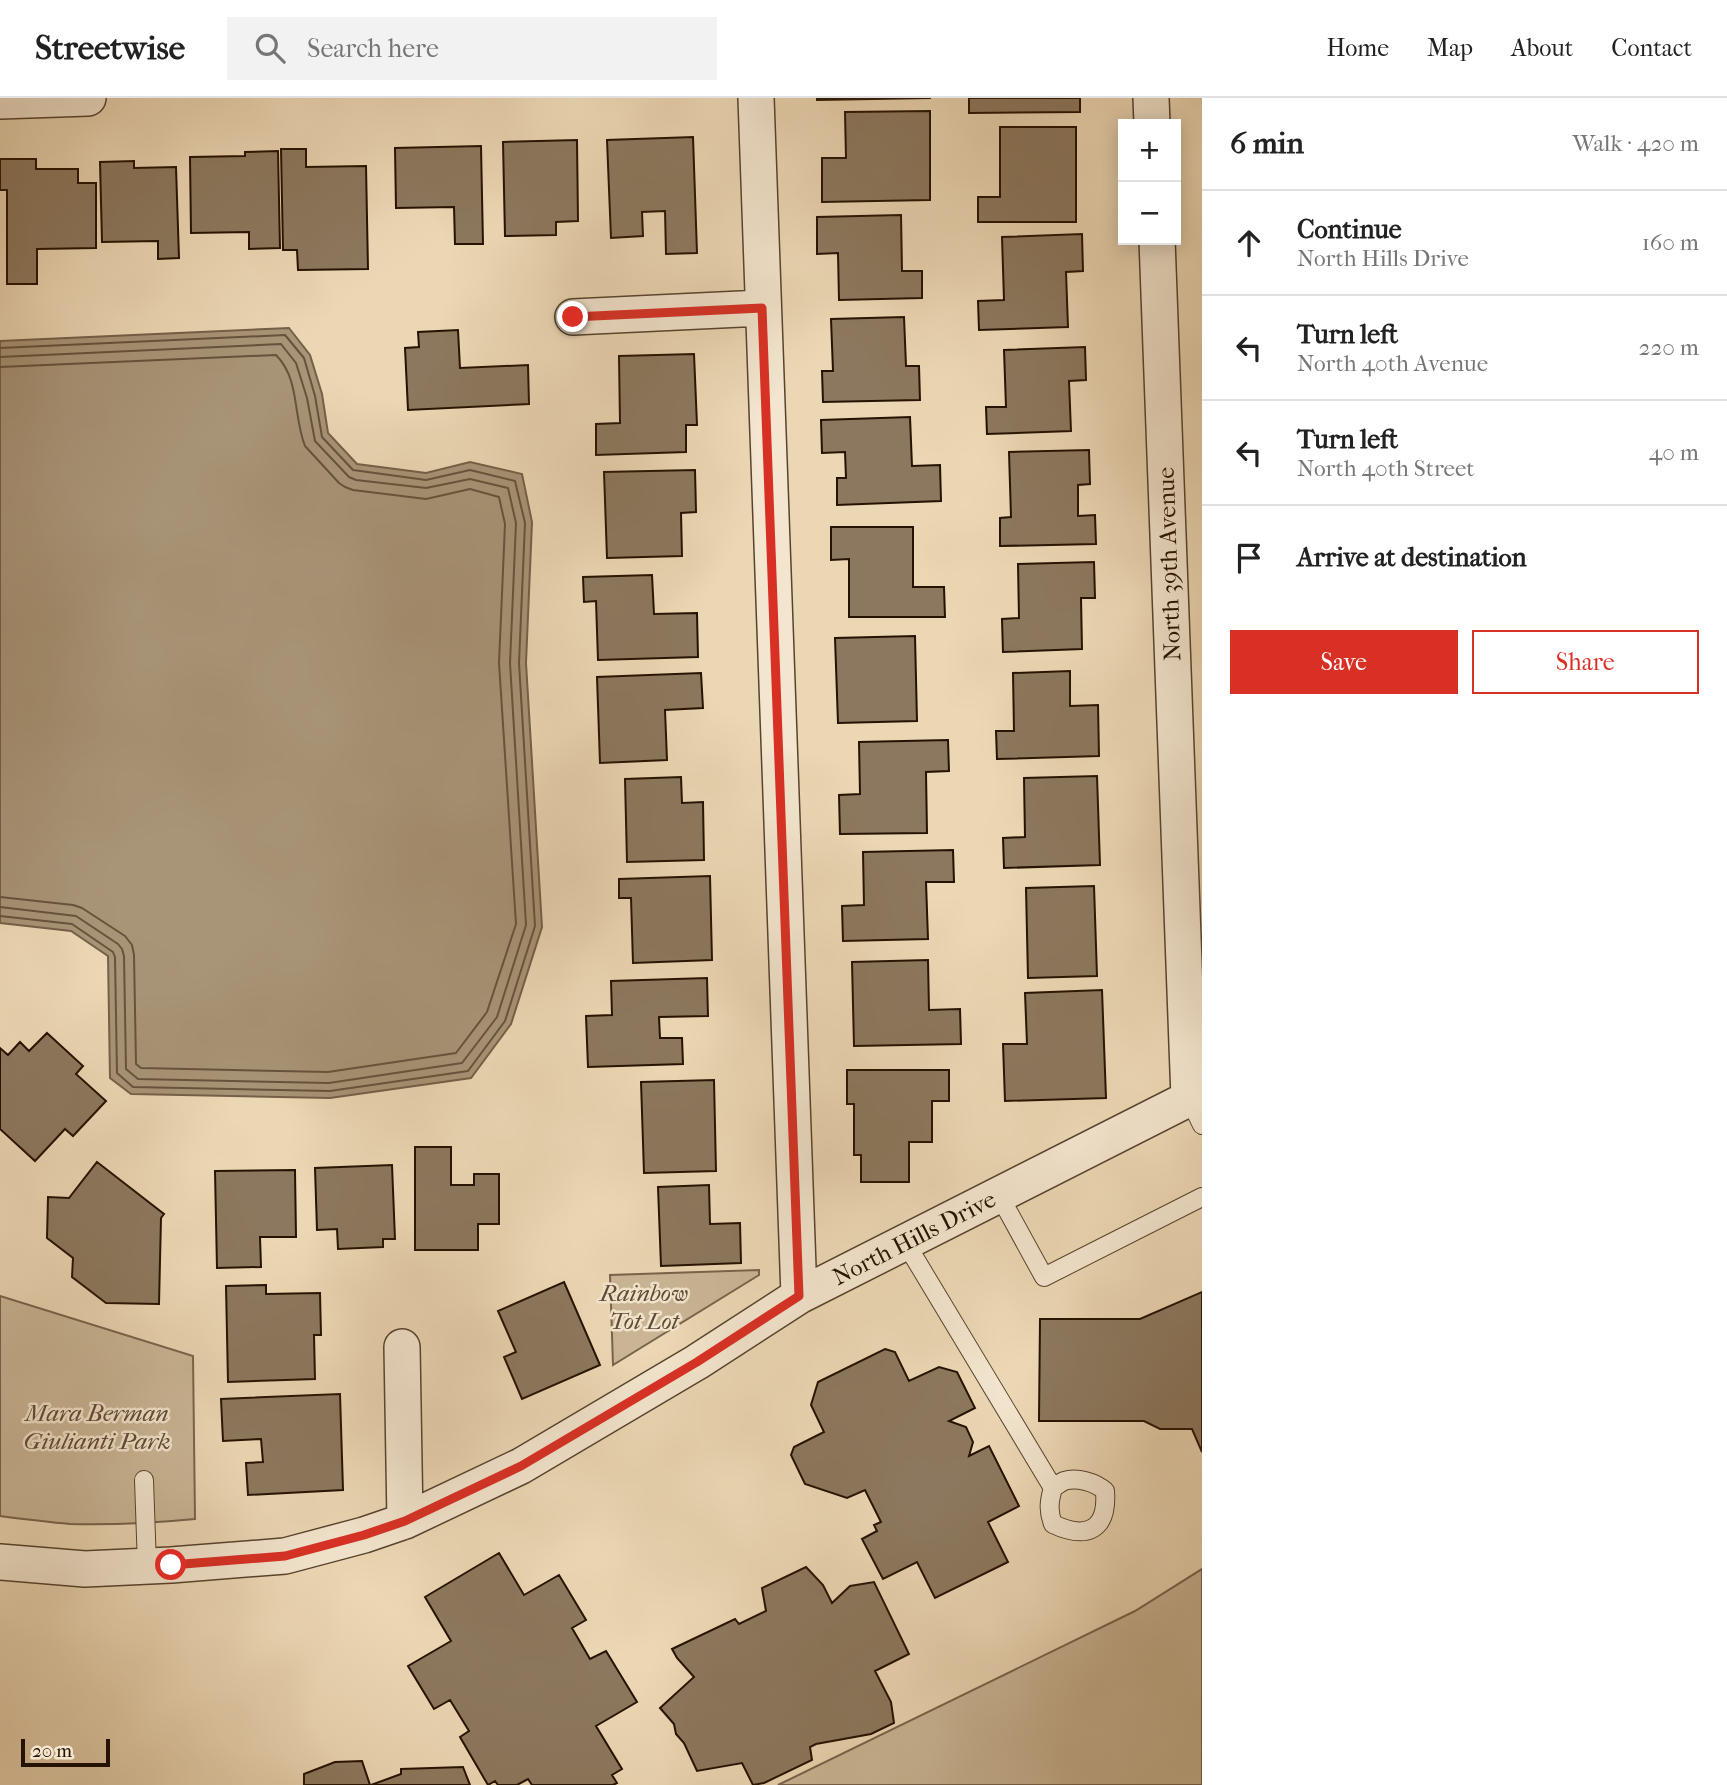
<!DOCTYPE html>
<meta charset="utf-8">
<style>
body{margin:0;font-family:"IM FELL French Canon",serif;background:#f2f2f2;color:#222}
.controls{position:absolute;right:21px;top:21px;display:grid;overflow:hidden;border-radius:0px;box-shadow:0 4px 18px #0003}
.controls button{width:63px;height:63px;display:grid;place-items:center;padding:0;border:0;border-bottom:2px solid #e0e0e0;background:#fff;color:#222;font:35px sans-serif}
.scale{position:absolute;left:21px;bottom:18px;width:89px;box-sizing:border-box;padding-left:7px;border:4px solid #251201;border-top:0;font-size:19px;line-height:24px;white-space:nowrap;color:#251201;-webkit-text-stroke:5px #f3e5ce;paint-order:stroke}
.stop{position:absolute;width:21px;height:21px;margin:-16px;border:5px solid #d93025;border-radius:50%;background:#fff}
.stop.end{background:#d93025;border-color:#fff;box-shadow:0 2px 7px #0008}
.list{margin:0;padding:0;list-style:none}
h2{display:flex;justify-content:space-between;align-items:center;height:91px;margin:0;padding:0 28px;font-size:30px}
h2 small{font-size:23px;font-weight:400;color:#767676}
.list li{display:grid;grid-template-columns:46px 1fr auto;gap:21px;align-items:center;box-sizing:border-box;height:105px;padding:0 28px;border-top:2px solid #e0e0e0}
.list b{display:block;font-size:26px;white-space:nowrap}
.list p{margin:0;font-size:23px;white-space:nowrap;color:#767676}
.list em{font-size:23px;font-style:normal;color:#767676}
.actions{display:flex;gap:14px;padding:21px 28px}
.actions a{flex:1;padding:16px 0;border:2px solid #d93025;border-radius:0px;text-align:center;font-size:24px;color:#d93025}
.actions .main{background:#d93025;color:#fff}
.icon{flex:none;width:38px;height:38px;fill:none;stroke:currentColor;stroke-width:2;stroke-linecap:round;stroke-linejoin:round}
.map{position:relative;flex:none;width:1202px;height:1687px;overflow:hidden}
header{display:flex;align-items:center;gap:42px;box-sizing:border-box;height:98px;padding:0 35px;background:#fff;border-bottom:2px solid #e0e0e0}
header strong{font-size:33px}
nav{display:flex;gap:38px;margin-inline-start:auto;font-size:24px}
.search{width:490px;height:63px;background:#f2f2f2;display:flex;align-items:center;gap:18px;box-sizing:border-box;padding:0 24px;border-radius:0px;color:#767676;font-size:26px}
main{display:flex}
aside{flex:1;background:#fff}
.map>svg:first-child{display:block}
</style>
<header>
<strong>Streetwise</strong>
<div class="search"><svg class="icon" aria-label="search" viewBox="0 0 24 24"><circle cx="10" cy="10" r="6"/><path d="M15 15l6 6"/></svg>Search here</div>
<nav><a>Home</a><a>Map</a><a>About</a><a>Contact</a></nav>
</header>
<main>
<div class="map">
<svg width="1202" height="1687" viewBox="0 0 1202 1687">
<rect width="100%" height="100%" fill="#ecd7b4"/>
<filter id="stains"><feTurbulence type="fractalNoise" baseFrequency=".00286" numOctaves="4"/><feColorMatrix values="0 0 0 0 .2 0 0 0 0 .09 0 0 0 0 .02 0 0 0 .5 -.17"/></filter>
<radialGradient id="worn" r=".72"><stop offset=".6" stop-color="#630" stop-opacity="0"/><stop offset="1" stop-color="#630" stop-opacity=".3"/></radialGradient>
<path fill="#cab696" stroke="#78644c" stroke-width="2" d="M 759,1172 L 759,1177 L 613,1267 L 610,1177 Z
M 0,1198 L 193,1258 L 195,1421 C 154,1425 112,1427 70,1426 C 47,1424 23,1421 0,1418 Z
M 1202,1471 L 1202,1687 L 778,1687 L 1135,1513 Z"/>
<path fill="#a89477" stroke="#746048" stroke-width="2" d="M 289,230 L 310,257 L 322,296 L 328,335 L 357,366 L 426,375 L 470,364 L 522,376 L 532,424 L 526,565 L 542,829 L 511,926 L 471,980 L 330,1000 L 131,996 L 110,980 L 108,858 L 71,833 L 0,825 L 0,243 Z"/>
<g fill="none" stroke-linecap="round" stroke-linejoin="round">
<path stroke="#66533c" stroke-width="2" d="M 0,250 L 285,237 L 304,260 L 315,298 L 322,339 L 353,372 L 426,382 L 470,372 L 515,383 L 525,425 L 519,565 L 535,828 L 505,923 L 468,973 L 330,993 L 133,989 L 117,975 L 115,859 L 113,854 L 72,826 L 0,818
M 0,259 L 281,246 L 296,265 L 307,300 L 315,343 L 349,379 L 356,382 L 426,390 L 470,381 L 508,390 L 516,425 L 510,565 L 526,827 L 497,919 L 462,965 L 329,985 L 138,981 L 126,971 L 124,858 L 122,851 L 118,846 L 76,818 L 0,809
M 0,269 L 276,257 C 300,281 293,318 305,348 L 339,385 L 345,389 L 353,392 L 426,401 L 470,391 L 499,399 L 505,426 L 499,565 L 516,826 L 487,914 L 456,955 L 328,974 L 141,970 L 136,966 L 134,857 L 132,847 L 125,838 L 82,810 L 73,807 L 0,799"/>
</g>
<path fill="#8c785e" stroke="#251201" stroke-width="2" d="M 817,0 L 931,0 L 817,2 Z
M 969,0 L 1080,0 L 1080,14 L 969,15 Z
M 930,13 L 930,102 L 822,104 L 822,60 L 846,60 L 845,14 Z
M 1000,29 L 1076,29 L 1076,124 L 978,124 L 978,99 L 1000,99 Z
M 693,39 L 697,155 L 666,156 L 665,113 L 642,114 L 643,138 L 611,140 L 607,42 Z
M 577,42 L 578,123 L 556,124 L 556,137 L 505,138 L 503,44 Z
M 481,48 L 483,146 L 455,146 L 454,109 L 396,110 L 395,50 Z
M 281,51 L 306,51 L 306,69 L 366,68 L 368,171 L 298,172 L 297,152 L 283,152 Z
M 278,53 L 280,150 L 249,151 L 249,134 L 191,135 L 190,59 L 245,58 L 245,54 Z
M 0,61 L 36,61 L 36,71 L 78,71 L 78,85 L 96,85 L 96,150 L 37,151 L 37,186 L 7,186 L 7,92 L 0,92 Z
M 134,63 L 134,70 L 176,69 L 179,160 L 158,161 L 158,143 L 102,144 L 100,64 Z
M 901,117 L 902,173 L 922,173 L 922,200 L 839,202 L 838,155 L 817,156 L 817,119 Z
M 1082,136 L 1083,173 L 1066,174 L 1068,229 L 979,232 L 978,203 L 1004,202 L 1002,139 Z
M 904,219 L 906,268 L 919,268 L 920,302 L 823,304 L 822,273 L 833,273 L 831,221 Z
M 458,232 L 460,270 L 528,267 L 529,306 L 408,312 L 405,250 L 419,249 L 418,234 Z
M 1085,249 L 1086,282 L 1069,283 L 1071,333 L 987,336 L 986,309 L 1006,309 L 1004,252 Z
M 694,256 L 697,327 L 686,327 L 686,354 L 596,357 L 596,326 L 620,325 L 619,258 Z
M 910,319 L 912,368 L 940,367 L 941,403 L 837,407 L 837,380 L 846,380 L 845,354 L 822,355 L 821,322 Z
M 1089,352 L 1090,386 L 1078,387 L 1078,418 L 1095,417 L 1096,446 L 1000,448 L 1000,420 L 1011,419 L 1009,354 Z
M 695,372 L 696,414 L 681,415 L 682,458 L 607,460 L 604,374 Z
M 831,429 L 913,429 L 913,489 L 944,489 L 945,519 L 849,519 L 849,461 L 831,462 Z
M 1094,464 L 1095,500 L 1081,500 L 1082,551 L 1003,554 L 1002,521 L 1019,520 L 1018,466 Z
M 652,477 L 654,516 L 697,515 L 698,559 L 598,562 L 596,503 L 584,504 L 583,479 Z
M 915,538 L 917,623 L 838,625 L 835,540 Z
M 1070,573 L 1070,608 L 1098,607 L 1099,658 L 997,661 L 996,633 L 1014,633 L 1013,575 Z
M 701,575 L 703,610 L 665,612 L 667,662 L 600,665 L 597,579 Z
M 948,642 L 949,673 L 926,674 L 927,735 L 840,736 L 839,697 L 860,696 L 859,644 Z
M 1097,678 L 1100,767 L 1004,770 L 1003,740 L 1025,739 L 1024,680 Z
M 681,679 L 682,705 L 703,704 L 704,762 L 627,764 L 625,681 Z
M 953,752 L 954,784 L 926,784 L 928,841 L 843,843 L 842,808 L 864,807 L 863,754 Z
M 710,778 L 712,862 L 633,865 L 631,800 L 619,800 L 619,781 Z
M 1094,788 L 1097,878 L 1028,880 L 1026,790 Z
M 928,862 L 929,912 L 960,911 L 961,946 L 854,948 L 852,864 Z
M 707,880 L 708,918 L 659,919 L 660,940 L 682,940 L 683,966 L 588,969 L 586,918 L 612,917 L 611,883 Z
M 1102,892 L 1106,1000 L 1005,1003 L 1003,946 L 1027,946 L 1025,895 Z
M 47,935 L 83,968 L 76,976 L 106,1003 L 73,1038 L 65,1031 L 35,1063 L 0,1031 L 0,950 L 8,957 L 20,944 L 29,953 Z
M 847,972 L 949,972 L 949,1003 L 932,1003 L 932,1044 L 909,1044 L 909,1084 L 861,1084 L 861,1057 L 854,1057 L 854,1006 L 847,1006 Z
M 714,982 L 716,1073 L 644,1075 L 641,984 Z
M 415,1049 L 451,1049 L 451,1087 L 474,1087 L 474,1076 L 499,1076 L 499,1126 L 478,1126 L 478,1152 L 415,1152 Z
M 97,1064 L 164,1116 L 161,1120 L 159,1206 L 106,1205 L 72,1179 L 73,1160 L 47,1140 L 48,1099 L 69,1100 Z
M 392,1067 L 395,1141 L 383,1141 L 383,1149 L 338,1151 L 337,1131 L 317,1132 L 315,1070 Z
M 295,1072 L 296,1139 L 260,1139 L 261,1169 L 217,1170 L 215,1073 Z
M 709,1087 L 710,1126 L 740,1125 L 741,1165 L 661,1168 L 658,1089 Z
M 564,1184 L 600,1267 L 522,1301 L 504,1259 L 516,1254 L 498,1213 Z
M 266,1187 L 266,1196 L 320,1195 L 321,1237 L 314,1237 L 315,1281 L 228,1284 L 226,1188 Z
M 1202,1194 L 1202,1354 L 1192,1331 L 1160,1331 L 1144,1323 L 1039,1323 L 1040,1221 L 1140,1221 Z
M 885,1251 L 895,1254 L 909,1283 L 939,1269 L 957,1274 L 975,1310 L 949,1323 L 966,1329 L 973,1344 L 969,1358 L 989,1348 L 1019,1408 L 988,1424 L 1008,1464 L 935,1500 L 917,1464 L 883,1481 L 862,1441 L 877,1433 L 874,1427 L 881,1424 L 865,1392 L 847,1400 L 805,1386 L 791,1357 L 794,1349 L 824,1334 L 811,1307 L 818,1284 Z
M 340,1296 L 343,1392 L 248,1397 L 246,1365 L 263,1364 L 261,1341 L 223,1343 L 221,1301 Z
M 499,1455 L 524,1497 L 559,1477 L 586,1522 L 572,1530 L 590,1561 L 606,1553 L 637,1604 L 596,1628 L 622,1671 L 612,1677 L 617,1685 L 613,1687 L 532,1687 L 528,1681 L 517,1687 L 498,1687 L 495,1683 L 488,1687 L 460,1639 L 469,1633 L 450,1602 L 434,1611 L 408,1568 L 451,1543 L 425,1499 Z
M 806,1469 L 823,1487 L 832,1505 L 850,1488 L 874,1484 L 909,1556 L 875,1573 L 891,1604 L 894,1625 L 871,1636 L 816,1646 L 810,1649 L 812,1662 L 764,1685 L 753,1687 L 742,1665 L 697,1673 L 684,1645 L 676,1636 L 674,1626 L 660,1610 L 694,1579 L 677,1560 L 672,1551 L 735,1521 L 739,1526 L 766,1513 L 762,1490 Z
M 362,1663 L 370,1687 L 304,1687 L 304,1676 L 335,1664 Z
M 463,1669 L 470,1687 L 371,1687 L 401,1676 L 401,1671 Z"/>
<g fill="none" stroke-linecap="round" stroke-linejoin="round">
<defs>
<path id="service" d="M 1189,1000 L 1202,1027
M 999,1097 L 1044,1179 L 1202,1099
M 905,1144 L 1053,1390 C 1049,1403 1048,1413 1053,1426 C 1087,1442 1108,1432 1105,1393 C 1095,1384 1077,1379 1064,1383 C 1060,1385 1056,1388 1053,1390
M 144,1382 L 147,1468"/>
<path id="minor" d="M 756,0 L 799,1198
M 1151,0 L 1152,26
M 0,3 L 88,0
M 1157,142 L 1189,1000
M 573,219 L 762,210
M 402,1249 L 405,1423
M 0,1464 L 85,1471 L 171,1467 L 285,1458 L 364,1437 L 405,1423 L 521,1368 L 697,1264 L 799,1198 L 1202,994"/>
</defs>
<use href="#service" stroke="#57432e" stroke-width="20"/>
<use href="#minor" stroke="#57432e" stroke-width="38"/>
<use href="#service" stroke="#f3e5ce" stroke-width="18"/>
<use href="#minor" stroke="#f3e5ce" stroke-width="35"/>
</g>
<g fill="none" stroke-linecap="round" stroke-linejoin="round">
<path stroke="#d93025" stroke-width="9" d="M 171,1467 L 285,1458 L 364,1437 L 405,1423 L 521,1368 L 697,1264 L 799,1198 L 762,210 L 573,219"/>
</g>
<g text-anchor="middle" dominant-baseline="central" stroke-width="5" stroke-linejoin="round" paint-order="stroke">
<g font-size="24" fill="#251201" stroke="#f3e5ce">
<text transform="translate(1169 466) rotate(-92)">North 39th Avenue</text>
<text transform="translate(914 1140) rotate(-27)">North Hills Drive</text>
</g>
<g font-size="24" font-style="italic" fill="#5f4b35" stroke="#f3e5ce">
<text x="644" y="1195">Rainbow<tspan x="644" dy="28">Tot Lot</tspan></text>
<text x="97" y="1315">Mara Berman<tspan x="97" dy="28">Giulianti Park</tspan></text>
</g>
</g>
<rect width="100%" height="100%" filter="url(#stains)"/>
<rect width="100%" height="100%" fill="url(#worn)"/>
</svg>
<div class="controls">
<button>+</button>
<button>−</button>
</div>
<div class="scale">20 m</div>
<div class="stop" style="left:171px;top:1467px"></div>
<div class="stop end" style="left:573px;top:219px"></div>
</div>
<aside>
<h2>6 min<small>Walk · 420 m</small></h2>
<ul class="list">
<li><svg class="icon" aria-label="ahead" viewBox="0 0 24 24"><path d="M12 20V5M6 11l6-6 6 6"/></svg><div><b>Continue</b><p>North Hills Drive</p></div><em>160 m</em></li>
<li><svg class="icon" aria-label="left" viewBox="0 0 24 24"><path d="M17 20v-9H6M10 6l-5 5 5 5"/></svg><div><b>Turn left</b><p>North 40th Avenue</p></div><em>220 m</em></li>
<li><svg class="icon" aria-label="left" viewBox="0 0 24 24"><path d="M17 20v-9H6M10 6l-5 5 5 5"/></svg><div><b>Turn left</b><p>North 40th Street</p></div><em>40 m</em></li>
<li><svg class="icon" aria-label="arrive" viewBox="0 0 24 24"><path d="M6 21V4h12l-3 4 3 4H6"/></svg><div><b>Arrive at destination</b></div></li>
</ul>
<div class="actions"><a class="main">Save</a><a>Share</a></div>
</aside>
</main>
